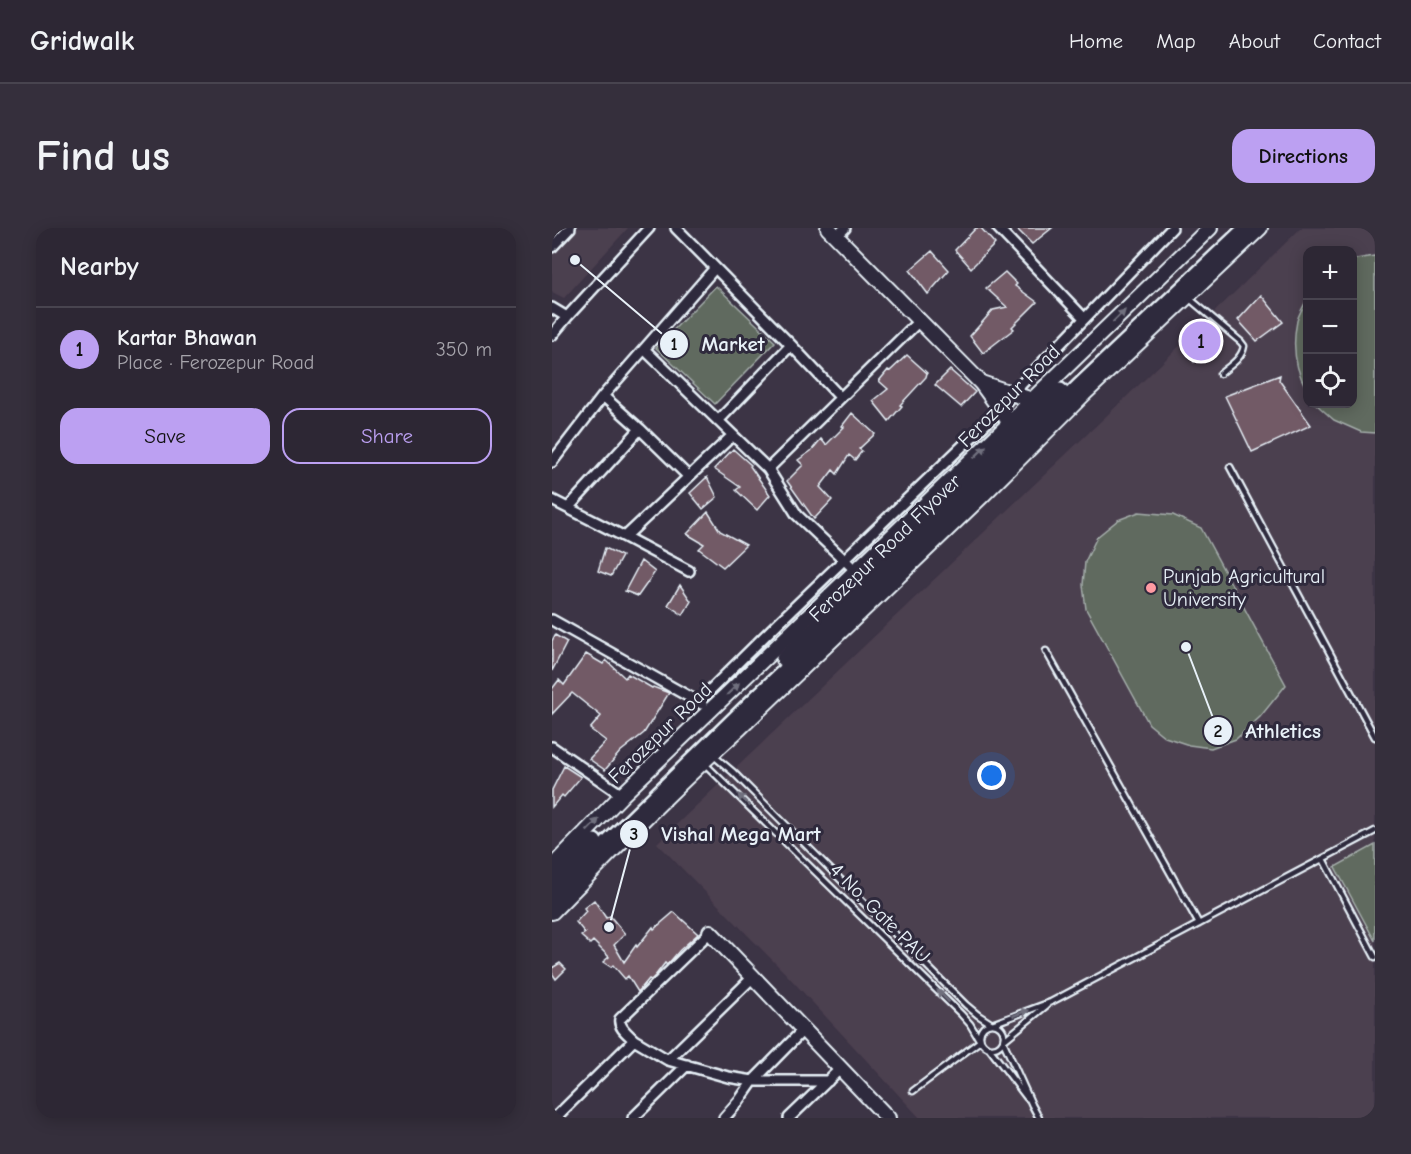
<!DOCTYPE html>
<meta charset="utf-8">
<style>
body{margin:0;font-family:"Comic Neue",sans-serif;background:#352f3c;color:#f1f3f6}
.controls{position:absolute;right:18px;top:18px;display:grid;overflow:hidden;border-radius:12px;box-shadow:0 3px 15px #0003}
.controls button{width:54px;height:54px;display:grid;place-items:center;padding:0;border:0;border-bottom:2px solid #48444f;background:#2d2734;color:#f1f3f6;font:30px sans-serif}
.you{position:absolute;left:440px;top:548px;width:21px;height:21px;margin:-15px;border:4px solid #fff;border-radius:50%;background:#1a73e8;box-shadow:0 0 0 9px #1a73e833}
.badge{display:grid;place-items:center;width:39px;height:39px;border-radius:50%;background:#bca0f2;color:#111;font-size:20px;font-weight:700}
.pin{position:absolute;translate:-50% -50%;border:3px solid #fff;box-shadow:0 2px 6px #0006}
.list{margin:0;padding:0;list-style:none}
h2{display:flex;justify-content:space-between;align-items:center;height:78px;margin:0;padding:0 24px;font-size:26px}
h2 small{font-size:20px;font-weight:400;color:#a7a5ac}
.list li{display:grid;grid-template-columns:39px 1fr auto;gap:18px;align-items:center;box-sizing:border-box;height:84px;padding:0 24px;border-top:2px solid #48444f}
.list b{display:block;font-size:22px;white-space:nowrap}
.list p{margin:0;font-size:20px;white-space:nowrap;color:#a7a5ac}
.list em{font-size:20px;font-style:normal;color:#a7a5ac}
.actions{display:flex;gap:12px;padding:18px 24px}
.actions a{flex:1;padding:14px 0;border:2px solid #bca0f2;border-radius:18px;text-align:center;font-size:21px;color:#bca0f2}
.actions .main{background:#bca0f2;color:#111}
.icon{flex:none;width:33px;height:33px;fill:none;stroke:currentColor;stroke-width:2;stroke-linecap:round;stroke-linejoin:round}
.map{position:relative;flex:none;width:823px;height:890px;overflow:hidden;border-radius:18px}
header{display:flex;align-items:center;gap:36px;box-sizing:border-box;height:84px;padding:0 30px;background:#2d2734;border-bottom:2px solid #48444f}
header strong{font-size:28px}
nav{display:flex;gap:33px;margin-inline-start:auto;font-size:21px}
.intro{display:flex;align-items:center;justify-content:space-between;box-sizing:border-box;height:144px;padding:0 36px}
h1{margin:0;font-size:42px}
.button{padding:15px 27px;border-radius:18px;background:#bca0f2;color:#111;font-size:21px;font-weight:700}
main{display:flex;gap:36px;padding:0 36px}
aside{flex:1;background:#2d2734;border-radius:18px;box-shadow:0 3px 15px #0003}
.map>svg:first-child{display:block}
</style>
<header>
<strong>Gridwalk</strong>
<nav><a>Home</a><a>Map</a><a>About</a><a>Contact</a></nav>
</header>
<div class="intro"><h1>Find us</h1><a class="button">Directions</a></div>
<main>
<aside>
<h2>Nearby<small></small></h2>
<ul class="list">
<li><span class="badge">1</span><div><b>Kartar Bhawan</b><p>Place · Ferozepur Road</p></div><em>350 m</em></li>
</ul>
<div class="actions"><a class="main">Save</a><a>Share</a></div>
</aside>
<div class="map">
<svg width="823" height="890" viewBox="0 0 823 890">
<rect width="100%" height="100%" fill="#3c3445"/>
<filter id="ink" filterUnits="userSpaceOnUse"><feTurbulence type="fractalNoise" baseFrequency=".0167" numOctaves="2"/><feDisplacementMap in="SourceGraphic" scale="12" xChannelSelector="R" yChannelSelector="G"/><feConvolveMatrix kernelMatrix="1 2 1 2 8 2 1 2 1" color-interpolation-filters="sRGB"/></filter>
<g filter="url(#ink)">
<path fill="#4c3f4f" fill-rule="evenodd" d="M 0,0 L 76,0 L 12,70 L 0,64 Z
M 749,0 L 823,0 L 823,890 L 368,890 L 235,747 L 105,615 L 611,134 ZM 756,22 L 800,22 L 800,176 L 756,176 Z"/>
<path fill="#616a5e" stroke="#a4aeab" stroke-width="1.5" d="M 823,28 L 823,205 L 809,204 L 782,192 L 764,176 L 800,176 L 801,32 L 804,31 Z
M 164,58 L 223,114 L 163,176 L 104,120 Z
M 755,71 L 755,162 C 743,141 740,117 745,93 C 747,85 752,78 755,71 Z
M 587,284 L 621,287 L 649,300 L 734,457 L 708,489 L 684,511 L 659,520 L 637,517 L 613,509 L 597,496 L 534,381 L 531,357 L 533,334 L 545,309 L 566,292 Z
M 823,617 L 823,713 L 783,639 Z"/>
<path fill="#725a66" stroke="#e8f1f8" stroke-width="1.5" d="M 424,0 L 429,0 L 443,16 L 419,40 L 403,22 Z
M 464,0 L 500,0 L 480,16 Z
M 380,23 L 397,42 L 376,66 L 358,42 Z
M 453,44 L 465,56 L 463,58 L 485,74 L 460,99 L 462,101 L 431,125 L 418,108 L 441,82 L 455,79 L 434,60 Z
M 709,67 L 731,94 L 705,113 L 686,92 Z
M 652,96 L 666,109 L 642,134 L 632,117 Z
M 355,127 L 375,145 L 374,149 L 348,177 L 350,178 L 337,193 L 321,173 L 336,161 L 327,153 L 336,142 L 338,143 Z
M 398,142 L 423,164 L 409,179 L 383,157 Z
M 728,147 L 727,152 L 759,197 L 700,224 L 673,168 Z
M 300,185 L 323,206 L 307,221 L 310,223 L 303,232 L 297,227 L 285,246 L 281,242 L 268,259 L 280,272 L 262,291 L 235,253 L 251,237 L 246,232 L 259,223 L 269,211 L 274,217 L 292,199 L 290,198 Z
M 181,221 L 199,237 L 198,238 L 218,267 L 205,282 L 184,262 L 188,259 L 162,241 Z
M 155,249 L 165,269 L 151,281 L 138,265 Z
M 156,284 L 168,303 L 194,317 L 171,339 L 147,321 L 152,316 L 135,306 Z
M 53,320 L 70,328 L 59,348 L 46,343 Z
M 89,333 L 103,344 L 86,368 L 73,363 Z
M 128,357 L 139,373 L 131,387 L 116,377 Z
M 3,407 L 15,414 L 0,443 L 0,413 Z
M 34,426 L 51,436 L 54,432 L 73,450 L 76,446 L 100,460 L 101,459 L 117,465 L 92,505 L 68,524 L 53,542 L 37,531 L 54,513 L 38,501 L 49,488 L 20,465 L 0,486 L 0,461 L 7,452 L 12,457 Z
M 12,538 L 29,549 L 12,569 L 10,567 L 0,579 L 0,562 Z
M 42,672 L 54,690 L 58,688 L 73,706 L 62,717 L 72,734 L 84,717 L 85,719 L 101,699 L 102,701 L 122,684 L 146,706 L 128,722 L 115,737 L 113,735 L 103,748 L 99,752 L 97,751 L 86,764 L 76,748 L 73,751 L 61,737 L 59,739 L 51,734 L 57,729 L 41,713 L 38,716 L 29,708 L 33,705 L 24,694 L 34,683 L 32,680 Z
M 8,735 L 14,741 L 4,751 L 0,745 L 0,740 Z"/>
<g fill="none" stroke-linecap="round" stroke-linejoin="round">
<defs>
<path id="lane" d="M 638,71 L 689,114 L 692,118 C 690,131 677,138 668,146
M 678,239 L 823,509
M 494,423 L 647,696
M 162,528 L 181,544 L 414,777 L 426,787 L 440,796 L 499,774 L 823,603
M 153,536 L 409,786 L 418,796 L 428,813 L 361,863
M 771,631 L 823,729
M428 808a12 12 0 1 1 24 0a12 12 0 1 1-24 0Z
M 437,820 L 475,870
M 487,890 L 480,877 L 451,813 L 495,777"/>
<path id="street" d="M 124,0 L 239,117 L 288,169
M 446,0 L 532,90
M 284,9 L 293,0
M 0,19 L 18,0
M 0,80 L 15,89
M 0,107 L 15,89 L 97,0
M 92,121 L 216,241 L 245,287 L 304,343
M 51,168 L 88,201 L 136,248
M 166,193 L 239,117
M 0,234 L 51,168 L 163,40
M 216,241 L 367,93
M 0,272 L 73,309 L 137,343
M 16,280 L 88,201
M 73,309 L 181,207
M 0,392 L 150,476
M 146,474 L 226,395 L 448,182 L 460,166 L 620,0
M 0,519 L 70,567
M 82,812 C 76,806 66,799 68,791 L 158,704
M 116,832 L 201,749
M 3,890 L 82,812 L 116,832 L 176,849 L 201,853 L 276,853
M 81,890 L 135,837
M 172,890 L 187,873 L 201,853 L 251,802
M 237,890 L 289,840"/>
<path id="secondary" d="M 276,0 L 429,155 L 458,195
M 429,155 L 480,172
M 0,639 L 70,567 L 458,195 L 480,172 L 658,0
M 0,684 C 62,621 123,558 188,500 L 429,269 L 532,166 L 708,0
M 158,704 L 336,890"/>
<path id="primary" d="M 232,431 L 433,237 L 508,163
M 0,655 L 42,614
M 0,670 L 209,466 L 323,360 L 528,158 L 695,0"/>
</defs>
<use href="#lane" stroke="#e8f1f8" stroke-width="9"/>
<use href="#street" stroke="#e8f1f8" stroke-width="14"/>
<use href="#secondary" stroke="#e8f1f8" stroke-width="18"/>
<use href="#primary" stroke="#e8f1f8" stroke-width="20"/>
<use href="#lane" stroke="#2f2a3d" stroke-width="4.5"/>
<use href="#street" stroke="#2f2a3d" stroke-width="9"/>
<use href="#secondary" stroke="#2f2a3d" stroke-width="14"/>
<use href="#primary" stroke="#2f2a3d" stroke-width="15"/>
</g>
<defs><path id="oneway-solid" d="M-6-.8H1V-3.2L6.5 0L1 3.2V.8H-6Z" transform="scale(1.5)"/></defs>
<g fill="#70707e">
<use href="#oneway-solid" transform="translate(567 88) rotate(-44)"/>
<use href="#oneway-solid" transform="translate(428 224) rotate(-44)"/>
<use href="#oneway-solid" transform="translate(181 461) rotate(-44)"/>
<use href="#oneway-solid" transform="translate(192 572) rotate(-135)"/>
<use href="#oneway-solid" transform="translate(41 597) rotate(-45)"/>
<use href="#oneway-solid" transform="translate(391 768) rotate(-135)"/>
<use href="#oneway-solid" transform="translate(469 785) rotate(-20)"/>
</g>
</g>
<circle fill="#ff9aa2" stroke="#2f2a3d" stroke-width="2" cx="599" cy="360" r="6"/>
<g text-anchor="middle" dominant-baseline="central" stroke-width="6" stroke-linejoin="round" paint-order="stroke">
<g font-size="20" fill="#e8f1f8" stroke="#2f2a3d">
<text transform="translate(457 168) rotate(-45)">Ferozepur Road</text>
<text transform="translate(333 320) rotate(-44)">Ferozepur Road Flyover</text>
<text transform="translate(108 505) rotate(-44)">Ferozepur Road</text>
<text transform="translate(328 685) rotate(45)">4 No. Gate PAU</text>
</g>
<g font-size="20" fill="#e8f1f8" stroke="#2f2a3d" text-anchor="start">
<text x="611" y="348">Punjab Agricultural<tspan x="611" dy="23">University</tspan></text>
</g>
</g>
<path fill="none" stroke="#e8f1f8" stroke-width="2" d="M23 32L122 116M634 419L666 503M57 699L82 606"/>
<g fill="#e8f1f8" stroke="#2f2a3d" stroke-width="2">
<circle cx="23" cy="32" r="6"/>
<circle cx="634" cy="419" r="6"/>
<circle cx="57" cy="699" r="6"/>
<circle cx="122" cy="116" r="15"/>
<circle cx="666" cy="503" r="15"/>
<circle cx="82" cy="606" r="15"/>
</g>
<g font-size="18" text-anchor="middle" font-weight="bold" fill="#111">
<text x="122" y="122">1</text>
<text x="666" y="509">2</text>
<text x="82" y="612">3</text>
</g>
<g font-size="21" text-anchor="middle" font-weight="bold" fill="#e8f1f8" stroke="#2f2a3d" stroke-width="6" stroke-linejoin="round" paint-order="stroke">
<text x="181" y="123">Market</text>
<text x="731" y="510">Athletics</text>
<text x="189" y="613">Vishal Mega Mart</text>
</g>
</svg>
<div class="controls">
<button>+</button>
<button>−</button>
<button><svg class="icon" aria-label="locate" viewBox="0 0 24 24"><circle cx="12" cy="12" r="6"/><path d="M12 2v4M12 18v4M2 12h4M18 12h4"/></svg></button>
</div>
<div class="you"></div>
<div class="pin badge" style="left:649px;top:113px">1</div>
</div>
</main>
